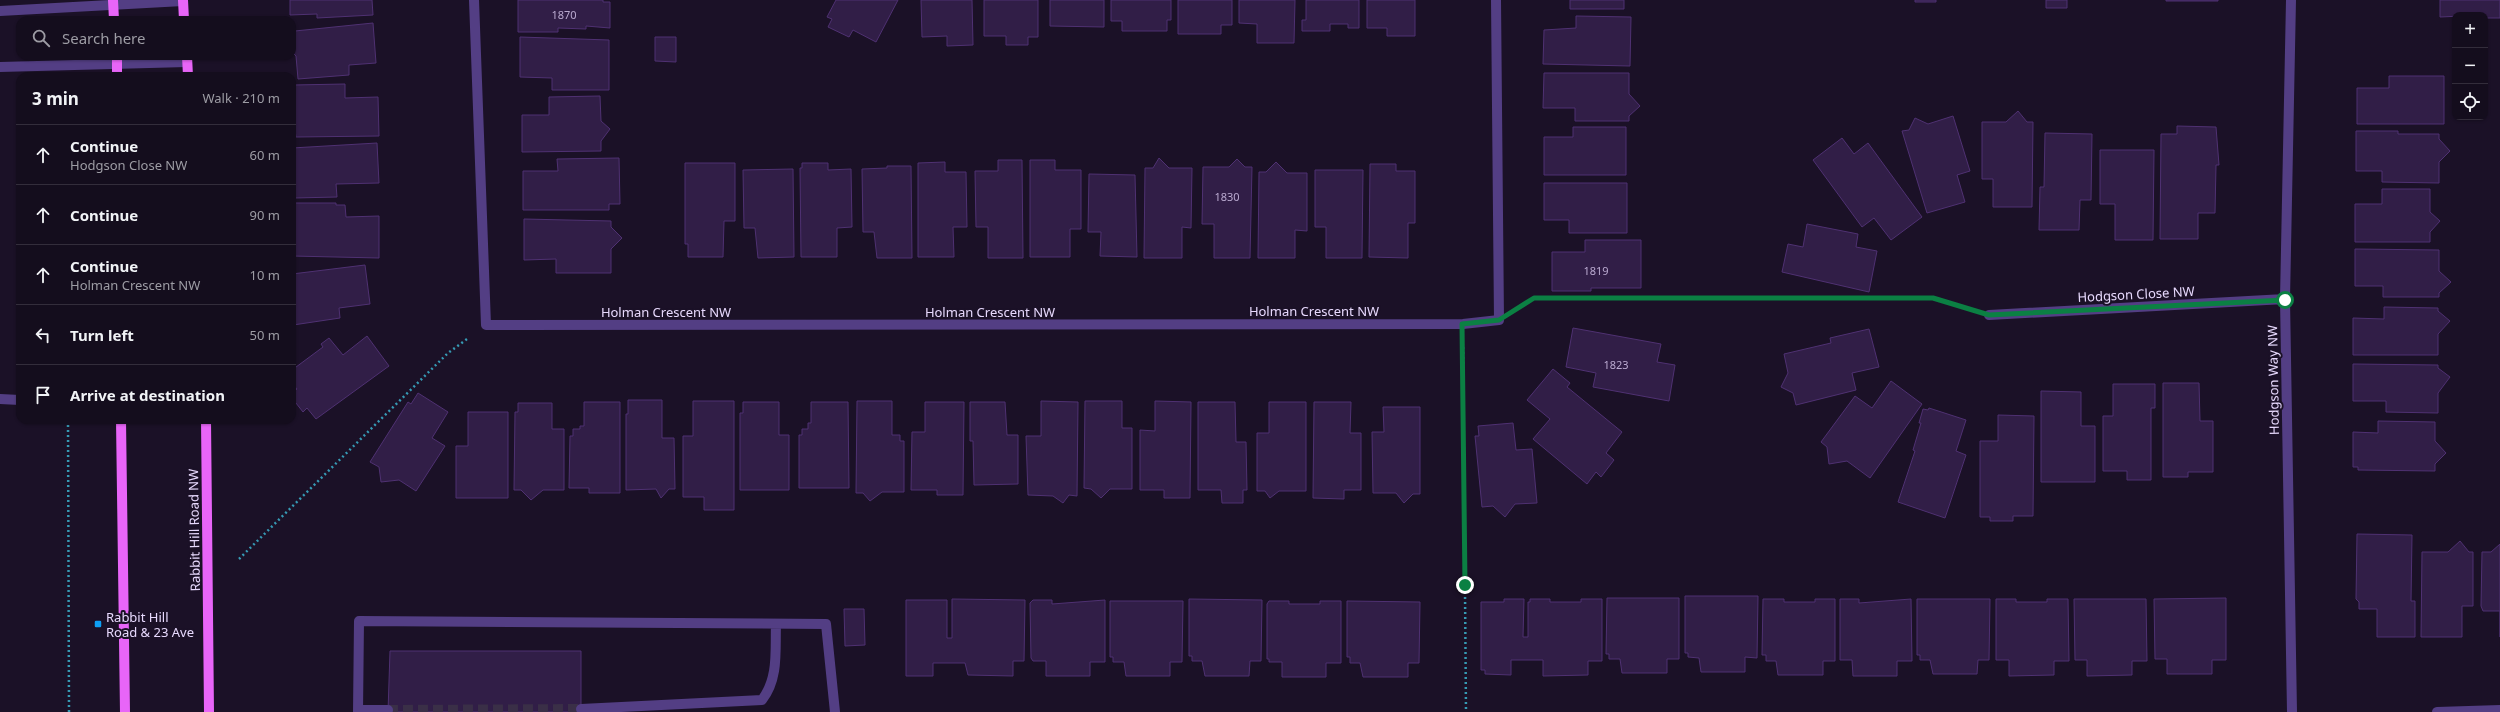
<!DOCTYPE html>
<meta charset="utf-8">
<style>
body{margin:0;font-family:"Noto Sans",sans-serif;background:#211b2a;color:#f1f3f6}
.controls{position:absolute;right:12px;top:12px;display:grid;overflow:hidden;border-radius:8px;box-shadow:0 1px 3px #0004}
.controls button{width:36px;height:36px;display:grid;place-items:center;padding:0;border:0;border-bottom:1px solid #332d3b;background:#140d1d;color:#f1f3f6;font:20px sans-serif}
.stop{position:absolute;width:12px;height:12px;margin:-9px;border:3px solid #0b8043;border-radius:50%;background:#fff}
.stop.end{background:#0b8043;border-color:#fff;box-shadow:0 1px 4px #0008}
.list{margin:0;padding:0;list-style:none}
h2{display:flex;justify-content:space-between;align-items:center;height:52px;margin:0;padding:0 16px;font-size:17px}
h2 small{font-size:13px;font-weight:400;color:#9d9ca4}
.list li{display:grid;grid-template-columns:26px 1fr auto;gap:12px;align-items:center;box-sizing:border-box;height:60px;padding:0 16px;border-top:1px solid #332d3b}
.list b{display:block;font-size:15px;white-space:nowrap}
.list p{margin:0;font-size:13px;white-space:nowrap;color:#9d9ca4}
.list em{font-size:13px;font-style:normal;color:#9d9ca4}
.icon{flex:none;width:22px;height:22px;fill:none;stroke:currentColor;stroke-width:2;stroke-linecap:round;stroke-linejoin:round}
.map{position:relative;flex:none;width:2500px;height:712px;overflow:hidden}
.search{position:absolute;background:#140d1d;box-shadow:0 1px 3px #0004;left:16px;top:16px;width:280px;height:44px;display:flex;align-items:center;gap:10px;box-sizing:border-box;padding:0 14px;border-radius:12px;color:#9d9ca4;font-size:15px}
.panel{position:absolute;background:#140d1d;box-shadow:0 1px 3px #0004;left:16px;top:72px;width:280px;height:352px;border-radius:12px}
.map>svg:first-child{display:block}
</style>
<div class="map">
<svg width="2500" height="712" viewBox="0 0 2500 712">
<rect width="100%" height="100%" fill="#1b1127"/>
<path fill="#311e47" stroke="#4f3172" d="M 290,0 L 372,0 L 373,15 L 317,18 L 317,14 L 290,15 Z
M 518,0 L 603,0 L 603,2 L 610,2 L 610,28 L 586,26 L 586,29 L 558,28 L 558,32 L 518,32 Z
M 836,0 L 898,0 L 876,42 L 853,30 L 849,37 L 828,27 L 832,19 L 827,17 Z
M 921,0 L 972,0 L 973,45 L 947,46 L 947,36 L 922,37 Z
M 984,0 L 1038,0 L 1038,37 L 1028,37 L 1028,45 L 1006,45 L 1006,36 L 984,36 Z
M 1050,0 L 1104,0 L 1104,27 L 1050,26 Z
M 1111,0 L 1171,0 L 1171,20 L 1167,20 L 1167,31 L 1122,31 L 1122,21 L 1111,21 Z
M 1178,0 L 1232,0 L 1232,25 L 1221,25 L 1221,34 L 1178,34 Z
M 1239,0 L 1295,0 L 1294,43 L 1257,43 L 1257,24 L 1239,23 Z
M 1306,0 L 1359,0 L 1359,28 L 1348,28 L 1348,24 L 1330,24 L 1330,31 L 1302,31 L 1302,20 L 1306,20 Z
M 1367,0 L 1415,0 L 1415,36 L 1387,36 L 1387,28 L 1367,28 Z
M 1570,0 L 1624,0 L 1624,9 L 1570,9 Z
M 1915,0 L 1936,0 L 1936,2 L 1915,2 Z
M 2046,0 L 2067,0 L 2067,8 L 2046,8 Z
M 2166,0 L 2218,0 L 2218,1 L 2166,1 Z
M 2440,0 L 2500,0 L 2500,18 L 2485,18 L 2485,15 L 2440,17 Z
M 1576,16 L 1631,17 L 1630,66 L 1543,64 L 1544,30 L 1576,28 Z
M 373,23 L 376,63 L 349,65 L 349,75 L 298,79 L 296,56 L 292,52 L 295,31 Z
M 520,37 L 609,40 L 609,90 L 552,90 L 552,78 L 520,77 Z
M 655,37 L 676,37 L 676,62 L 655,61 Z
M 1544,73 L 1629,73 L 1629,94 L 1640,106 L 1629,116 L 1629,121 L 1575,121 L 1575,108 L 1543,108 Z
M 2389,76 L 2444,76 L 2444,124 L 2357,124 L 2357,88 L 2389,88 Z
M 345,84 L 345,98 L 378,97 L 379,136 L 296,137 L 295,130 L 292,130 L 293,85 Z
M 600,96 L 601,121 L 610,129 L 601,141 L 601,151 L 522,152 L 522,115 L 549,115 L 549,97 Z
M 2018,111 L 2027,122 L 2033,122 L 2032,207 L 1993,207 L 1993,179 L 1982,179 L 1982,122 L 2006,122 Z
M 1953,116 L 1970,171 L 1957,175 L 1965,202 L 1927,213 L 1902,131 L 1909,130 L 1915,118 L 1928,124 Z
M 2177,126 L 2216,127 L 2219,165 L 2216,165 L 2215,213 L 2198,213 L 2198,239 L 2160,239 L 2161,134 L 2177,134 Z
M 1573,127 L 1626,127 L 1626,175 L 1544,175 L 1544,137 L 1573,137 Z
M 2356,131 L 2398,131 L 2398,134 L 2439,134 L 2439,139 L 2450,151 L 2439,162 L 2439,183 L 2382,182 L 2382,171 L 2356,171 Z
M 2045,133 L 2092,134 L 2091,200 L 2080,200 L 2079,230 L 2039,230 L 2040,187 L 2044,187 Z
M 1842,138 L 1854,154 L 1868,143 L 1922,217 L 1891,240 L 1874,218 L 1862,227 L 1813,160 Z
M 377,143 L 379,183 L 336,184 L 337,197 L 294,198 L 292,148 Z
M 2100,150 L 2154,150 L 2153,240 L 2115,240 L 2115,204 L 2100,204 Z
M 619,158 L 620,204 L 609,204 L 609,210 L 523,210 L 523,171 L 558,171 L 557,159 Z
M 1159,158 L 1169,168 L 1192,168 L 1191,228 L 1182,227 L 1182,258 L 1144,258 L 1145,168 L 1153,168 Z
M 1237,159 L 1245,167 L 1252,167 L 1250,258 L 1214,258 L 1214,224 L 1202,224 L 1203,167 L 1229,167 Z
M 998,160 L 1022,160 L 1023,258 L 988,258 L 988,227 L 976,227 L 975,171 L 998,171 Z
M 1030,160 L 1055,160 L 1055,170 L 1081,170 L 1081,229 L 1070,229 L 1070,257 L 1030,257 Z
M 945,162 L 945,172 L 966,172 L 967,227 L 953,227 L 954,257 L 918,257 L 918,163 Z
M 1276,162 L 1287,173 L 1307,173 L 1307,231 L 1295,230 L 1295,258 L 1258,258 L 1259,172 L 1266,172 Z
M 685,163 L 735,163 L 735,221 L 724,221 L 723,257 L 688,257 L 688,244 L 685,244 Z
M 802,163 L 828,163 L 828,170 L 851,169 L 852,227 L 837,228 L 837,257 L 801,257 L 800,168 L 802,168 Z
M 1370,164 L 1396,164 L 1396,171 L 1415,171 L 1415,223 L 1408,223 L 1408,258 L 1369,257 Z
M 887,166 L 911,166 L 912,258 L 877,258 L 874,232 L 863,232 L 862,169 L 887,168 Z
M 793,169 L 794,257 L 758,258 L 755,228 L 744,228 L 743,170 Z
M 1315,170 L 1363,170 L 1362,258 L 1326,258 L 1326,227 L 1315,227 Z
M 1089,174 L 1135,175 L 1137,257 L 1100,256 L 1101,232 L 1088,232 Z
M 1544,183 L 1627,183 L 1627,233 L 1569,233 L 1569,220 L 1544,220 Z
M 2382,189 L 2430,189 L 2430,212 L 2440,221 L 2430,232 L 2430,242 L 2355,242 L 2355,204 L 2382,204 Z
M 293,203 L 336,203 L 336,205 L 345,205 L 346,217 L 379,216 L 379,258 L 292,256 Z
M 524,219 L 611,221 L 611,227 L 622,238 L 611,249 L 611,273 L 556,273 L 556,259 L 524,260 Z
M 1807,224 L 1858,234 L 1856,247 L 1877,251 L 1869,292 L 1782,272 L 1788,244 L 1803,247 Z
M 1585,240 L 1641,240 L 1641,288 L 1591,288 L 1591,291 L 1552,291 L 1552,252 L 1585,252 Z
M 2355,249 L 2439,250 L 2439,271 L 2451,282 L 2439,293 L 2439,297 L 2383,297 L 2383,286 L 2355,286 Z
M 365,265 L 370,304 L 339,308 L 340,318 L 293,325 L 292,274 Z
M 2384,307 L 2438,308 L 2438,311 L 2450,321 L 2438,334 L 2438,355 L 2353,355 L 2353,318 L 2384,319 Z
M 1573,328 L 1661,344 L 1657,362 L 1675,365 L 1669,401 L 1593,387 L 1596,373 L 1566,367 Z
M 1869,329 L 1879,367 L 1852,373 L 1856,390 L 1796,405 L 1793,393 L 1781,387 L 1788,373 L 1784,354 L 1831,343 L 1830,338 Z
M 367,336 L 389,366 L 316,419 L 307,408 L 303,412 L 292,398 L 292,393 L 297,389 L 292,383 L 292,370 L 323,347 L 321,344 L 329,338 L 343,355 Z
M 2353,364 L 2438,365 L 2438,368 L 2450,377 L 2438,393 L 2438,413 L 2386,412 L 2386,401 L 2353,401 Z
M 1553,369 L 1570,383 L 1567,387 L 1622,432 L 1606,453 L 1614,460 L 1601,477 L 1596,472 L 1587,484 L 1533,439 L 1550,419 L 1527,400 Z
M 1891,381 L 1922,404 L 1870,478 L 1847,461 L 1829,464 L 1827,447 L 1821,442 L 1855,396 L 1872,408 Z
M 2163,383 L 2199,383 L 2200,421 L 2213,421 L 2213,472 L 2188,472 L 2188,477 L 2163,477 Z
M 2113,384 L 2155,384 L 2155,408 L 2151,408 L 2151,480 L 2127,480 L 2127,471 L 2103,471 L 2103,416 L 2113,416 Z
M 2041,391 L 2081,392 L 2081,426 L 2095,426 L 2095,482 L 2041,482 Z
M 418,393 L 448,412 L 432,438 L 445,446 L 416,491 L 399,480 L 381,482 L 379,467 L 370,462 L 408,402 L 411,404 Z
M 628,400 L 662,400 L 662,438 L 674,438 L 675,489 L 669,489 L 661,498 L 656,489 L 626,490 L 626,414 L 628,414 Z
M 693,401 L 734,401 L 734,510 L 704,510 L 704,497 L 683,497 L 683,436 L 693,436 Z
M 857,401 L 892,401 L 892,435 L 900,435 L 900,441 L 904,441 L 904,492 L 882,492 L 870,501 L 863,493 L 856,493 Z
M 1041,401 L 1078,402 L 1077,496 L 1069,495 L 1063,503 L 1053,496 L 1028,495 L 1026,436 L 1041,436 Z
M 1085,401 L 1122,401 L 1122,428 L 1132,428 L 1132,489 L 1110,489 L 1101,498 L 1091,489 L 1084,488 Z
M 1155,401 L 1191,402 L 1190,498 L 1164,498 L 1164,490 L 1140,490 L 1140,430 L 1155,431 Z
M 584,402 L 620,402 L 620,493 L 589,493 L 589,488 L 569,488 L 570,436 L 573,436 L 573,429 L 580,429 L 580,426 L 584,426 Z
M 743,402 L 779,402 L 779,435 L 789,435 L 789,490 L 740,490 L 740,413 L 743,413 Z
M 811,402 L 848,402 L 849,488 L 799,488 L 799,435 L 802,435 L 802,429 L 808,429 L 808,423 L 811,423 Z
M 925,402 L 964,402 L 963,495 L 937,495 L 937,490 L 911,490 L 912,432 L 925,432 Z
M 970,402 L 1005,402 L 1007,435 L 1018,435 L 1018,484 L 974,485 L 973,441 L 970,441 Z
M 1198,402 L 1235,402 L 1236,442 L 1246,442 L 1247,490 L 1243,490 L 1243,503 L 1222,503 L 1221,490 L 1198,490 Z
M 1269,402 L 1306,402 L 1306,491 L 1279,491 L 1270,498 L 1265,491 L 1257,491 L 1257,433 L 1269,433 Z
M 1314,402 L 1351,402 L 1350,433 L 1361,433 L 1361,490 L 1344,490 L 1344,499 L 1313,498 Z
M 518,403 L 552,403 L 552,429 L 564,429 L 564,490 L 543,490 L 531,500 L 521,490 L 514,490 L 515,412 L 518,412 Z
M 1383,407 L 1420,407 L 1420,494 L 1413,494 L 1404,503 L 1396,493 L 1373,493 L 1372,432 L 1384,432 Z
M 1929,408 L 1966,420 L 1956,451 L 1966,455 L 1945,518 L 1898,502 L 1915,451 L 1913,450 L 1921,423 L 1919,423 L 1923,409 L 1928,410 Z
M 468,412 L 508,412 L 508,498 L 456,498 L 456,446 L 468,446 Z
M 1998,415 L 2034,416 L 2033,516 L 2013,516 L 2013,521 L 1990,521 L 1990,517 L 1980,517 L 1980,441 L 1998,441 Z
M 2378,421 L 2435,422 L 2435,441 L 2446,453 L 2435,464 L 2435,471 L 2358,470 L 2358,467 L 2353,467 L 2353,432 L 2378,433 Z
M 1513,423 L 1516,450 L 1532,449 L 1537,503 L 1515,504 L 1505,517 L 1493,506 L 1482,507 L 1475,436 L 1479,436 L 1478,426 Z
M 2357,534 L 2412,535 L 2411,601 L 2415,601 L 2415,637 L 2377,637 L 2377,609 L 2359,609 L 2359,602 L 2356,599 Z
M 2460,541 L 2469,552 L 2473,552 L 2473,606 L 2462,606 L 2462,637 L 2421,637 L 2422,552 L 2448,552 Z
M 2500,544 L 2500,637 L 2500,611 L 2483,611 L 2481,606 L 2482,552 L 2491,552 Z
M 1685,596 L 1758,596 L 1757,658 L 1745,657 L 1745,672 L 1701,672 L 1699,658 L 1688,657 L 1688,653 L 1685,653 Z
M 1607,598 L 1679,598 L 1679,659 L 1667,659 L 1667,673 L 1622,673 L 1620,659 L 1609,659 L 1609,654 L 1606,654 Z
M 2226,598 L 2226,660 L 2212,660 L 2212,674 L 2167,674 L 2167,659 L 2155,659 L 2154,599 Z
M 952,599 L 1025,600 L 1024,661 L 1013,661 L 1013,676 L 968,675 L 965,663 L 933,663 L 933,676 L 906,676 L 906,600 L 947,600 L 947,638 L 952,638 Z
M 1189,599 L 1262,600 L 1261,661 L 1250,661 L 1249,676 L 1205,676 L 1202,661 L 1192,661 L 1192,656 L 1189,656 Z
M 1504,599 L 1524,599 L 1523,637 L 1528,637 L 1528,602 L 1530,602 L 1530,599 L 1550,599 L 1550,602 L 1581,602 L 1581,599 L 1602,599 L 1602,661 L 1588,661 L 1588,675 L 1543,676 L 1543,660 L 1511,660 L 1511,675 L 1485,674 L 1485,670 L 1481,670 L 1481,602 L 1504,602 Z
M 1763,599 L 1784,599 L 1784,602 L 1815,602 L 1815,599 L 1835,599 L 1835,661 L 1823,661 L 1823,675 L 1778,675 L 1776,661 L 1766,661 L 1766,655 L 1762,655 Z
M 1840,599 L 1859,599 L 1859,603 L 1911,599 L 1912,661 L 1897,661 L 1897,676 L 1853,676 L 1852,660 L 1840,660 Z
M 1917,599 L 1990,599 L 1989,660 L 1978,660 L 1977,674 L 1933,674 L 1930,660 L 1920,660 L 1920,655 L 1917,655 Z
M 1996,599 L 2016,599 L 2016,602 L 2047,602 L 2047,599 L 2068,599 L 2069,661 L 2054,661 L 2054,675 L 2009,676 L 2009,660 L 1996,660 Z
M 2074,599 L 2146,599 L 2147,661 L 2132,661 L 2132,675 L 2087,676 L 2087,660 L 2075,660 Z
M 1033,600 L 1052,600 L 1052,604 L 1105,600 L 1105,662 L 1090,662 L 1090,676 L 1046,676 L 1046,661 L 1033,661 L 1031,658 L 1030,603 Z
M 1110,601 L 1183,601 L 1182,662 L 1170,662 L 1170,676 L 1126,676 L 1124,662 L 1113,662 L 1113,657 L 1110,657 Z
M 1269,601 L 1289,601 L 1289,604 L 1320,604 L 1320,601 L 1341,601 L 1341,663 L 1326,663 L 1326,677 L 1282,677 L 1282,662 L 1269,662 L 1269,659 L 1267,659 L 1267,604 Z
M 1347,601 L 1420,602 L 1419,663 L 1408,663 L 1408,677 L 1363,677 L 1360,663 L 1350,663 L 1350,657 L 1347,657 Z
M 844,609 L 864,609 L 865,645 L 845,646 Z
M 390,651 L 581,651 L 581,712 L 388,712 Z"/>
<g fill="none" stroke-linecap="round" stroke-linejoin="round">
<path stroke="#3a2f47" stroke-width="10" stroke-dasharray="10 5" stroke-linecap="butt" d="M 388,710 L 581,709"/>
<path stroke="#369ab4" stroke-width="2.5" stroke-dasharray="2 3" stroke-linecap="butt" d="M 1523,305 L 1534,298 L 1933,298 L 1967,309
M 1463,347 L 1466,712
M 68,420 L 69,712
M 239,559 L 448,353 L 467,339"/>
<path stroke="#533e84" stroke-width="10" d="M 474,0 L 486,325 L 1463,324 L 1499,320 L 1496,0
M 2291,0 L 2285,299 L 2292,712
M 0,11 L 183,1
M 0,67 L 187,62
M 1989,315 L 2285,299
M 0,399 L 20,400
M 581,709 L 762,700 C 779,678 775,650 776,624
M 358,710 L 388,710
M 358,712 L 359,621 L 826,624 L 835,712
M 2437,712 L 2500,710"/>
<path stroke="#e865f8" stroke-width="10" d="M 113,0 L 114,20
M 183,0 L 184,20
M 117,56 L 117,76
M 187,56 L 188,76
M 121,420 L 125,712
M 206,420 L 209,712"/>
</g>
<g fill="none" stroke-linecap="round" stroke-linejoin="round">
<path stroke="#0b8043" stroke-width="5" d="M 1465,585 L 1462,324 L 1499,320 L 1534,298 L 1933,298 L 1989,315 L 2285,300"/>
</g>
<rect fill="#0e9ff4" stroke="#1b1127" stroke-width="1.5" x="94" y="620" width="8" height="8" rx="2"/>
<g text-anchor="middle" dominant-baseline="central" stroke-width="4" stroke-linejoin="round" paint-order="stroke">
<g font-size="11" fill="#baaad0">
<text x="564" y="14">1870</text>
<text x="1227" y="196">1830</text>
<text x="1596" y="270">1819</text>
<text x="1616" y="364">1823</text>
</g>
<g font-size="13" fill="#e7d9fd" stroke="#1b1127">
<text transform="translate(2136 294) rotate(-3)">Hodgson Close NW</text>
<text x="1314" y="311">Holman Crescent NW</text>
<text x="666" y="312">Holman Crescent NW</text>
<text x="990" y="312">Holman Crescent NW</text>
<text transform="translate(2273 380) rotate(-91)">Hodgson Way NW</text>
<text transform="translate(194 530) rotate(-91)">Rabbit Hill Road NW</text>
</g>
<g font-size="13" fill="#e7d9fd" stroke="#1b1127" text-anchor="start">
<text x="106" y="617">Rabbit Hill<tspan x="106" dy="15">Road &amp; 23 Ave</tspan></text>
</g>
</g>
</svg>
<div class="controls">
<button>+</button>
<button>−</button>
<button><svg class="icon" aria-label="locate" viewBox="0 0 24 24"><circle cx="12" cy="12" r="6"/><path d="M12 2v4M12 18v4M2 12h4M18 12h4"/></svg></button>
</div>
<div class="stop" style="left:2285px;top:300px"></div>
<div class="stop end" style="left:1465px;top:585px"></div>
<div class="search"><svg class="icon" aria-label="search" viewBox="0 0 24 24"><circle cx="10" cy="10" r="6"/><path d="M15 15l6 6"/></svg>Search here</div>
<section class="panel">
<h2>3 min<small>Walk · 210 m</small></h2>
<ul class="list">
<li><svg class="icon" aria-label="ahead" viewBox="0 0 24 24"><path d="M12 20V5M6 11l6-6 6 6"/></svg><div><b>Continue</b><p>Hodgson Close NW</p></div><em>60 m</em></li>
<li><svg class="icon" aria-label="ahead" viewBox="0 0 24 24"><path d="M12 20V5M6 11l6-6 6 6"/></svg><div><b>Continue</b></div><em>90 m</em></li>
<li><svg class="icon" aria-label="ahead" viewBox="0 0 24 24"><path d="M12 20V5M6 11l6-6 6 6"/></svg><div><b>Continue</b><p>Holman Crescent NW</p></div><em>10 m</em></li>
<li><svg class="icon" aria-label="left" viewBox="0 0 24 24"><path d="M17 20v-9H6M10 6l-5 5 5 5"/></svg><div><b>Turn left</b></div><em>50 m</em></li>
<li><svg class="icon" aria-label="arrive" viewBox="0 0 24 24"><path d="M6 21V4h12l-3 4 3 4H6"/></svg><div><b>Arrive at destination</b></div></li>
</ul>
</section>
</div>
